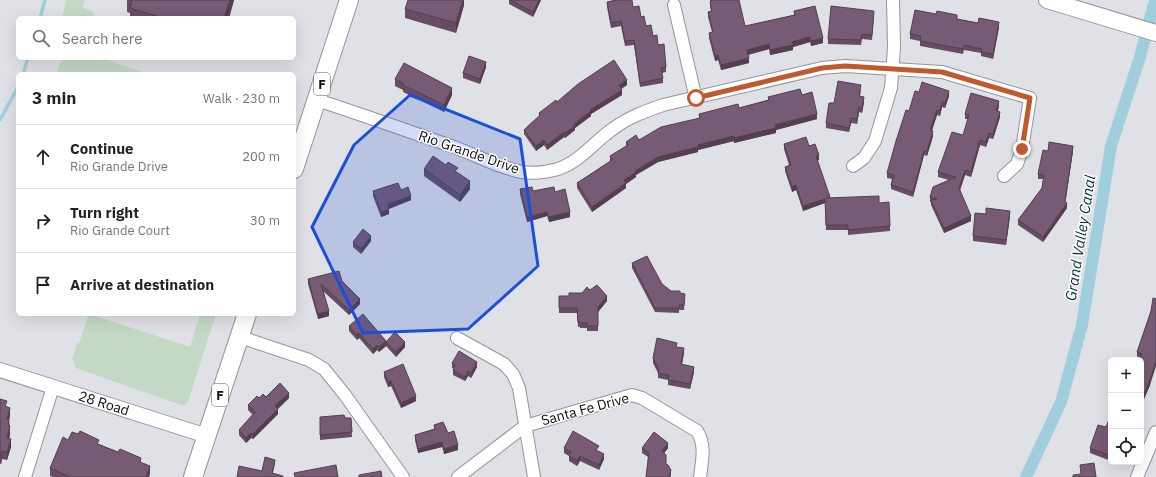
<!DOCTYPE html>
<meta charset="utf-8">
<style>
body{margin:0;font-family:"IBM Plex Sans",sans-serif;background:#f2f2f2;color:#222}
.controls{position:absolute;right:12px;bottom:12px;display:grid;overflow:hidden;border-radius:6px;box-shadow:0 4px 16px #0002}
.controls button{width:36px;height:36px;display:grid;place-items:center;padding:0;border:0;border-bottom:1px solid #e0e0e0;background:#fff;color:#222;font:20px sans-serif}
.stop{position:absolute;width:12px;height:12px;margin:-9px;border:3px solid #c0592c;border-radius:50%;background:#fff}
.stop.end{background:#c0592c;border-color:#fff;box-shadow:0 1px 4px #0008}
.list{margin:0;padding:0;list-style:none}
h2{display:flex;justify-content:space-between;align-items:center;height:52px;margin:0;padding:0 16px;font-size:17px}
h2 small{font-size:13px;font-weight:400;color:#767676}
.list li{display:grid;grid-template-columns:26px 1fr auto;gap:12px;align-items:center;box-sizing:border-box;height:64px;padding:0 16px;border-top:1px solid #e0e0e0}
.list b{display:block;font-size:15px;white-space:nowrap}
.list p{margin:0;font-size:13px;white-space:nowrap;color:#767676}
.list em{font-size:13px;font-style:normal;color:#767676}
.icon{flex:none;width:22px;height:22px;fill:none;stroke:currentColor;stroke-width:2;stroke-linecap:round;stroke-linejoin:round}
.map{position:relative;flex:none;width:1156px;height:477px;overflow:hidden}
.search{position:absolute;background:#fff;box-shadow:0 4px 16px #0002;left:16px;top:16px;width:280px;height:44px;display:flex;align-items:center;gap:10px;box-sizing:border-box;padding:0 14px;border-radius:6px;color:#767676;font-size:15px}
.panel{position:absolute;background:#fff;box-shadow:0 4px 16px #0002;left:16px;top:72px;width:280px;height:244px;border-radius:6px}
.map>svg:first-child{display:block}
</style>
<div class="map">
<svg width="1156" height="477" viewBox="0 0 1156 477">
<rect width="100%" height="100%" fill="#e0e1e6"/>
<path fill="#c3d9c5" d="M 66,0 L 85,0 L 82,7 L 93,12 L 94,18 L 62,18 Z
M 62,58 L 105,58 L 110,61 L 149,74 L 56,74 Z
M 89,314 L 190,347 L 200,314 L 216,314 L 188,402 L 185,405 L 181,405 L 76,368 L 72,359 L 77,343 L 79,343 Z"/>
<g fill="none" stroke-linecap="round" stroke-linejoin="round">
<path stroke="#a0cedc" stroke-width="3.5" d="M 40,18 L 45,0
M 23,74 L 28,58
M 0,120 L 18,87"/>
<path stroke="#a0cedc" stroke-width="12" d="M 1026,477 L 1061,402 L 1082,325 L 1111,146 L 1140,57 L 1155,0"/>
<defs>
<path id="minor" d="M 674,5 L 696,99
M 317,100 C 363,115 408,131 454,147 C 476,155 499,168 522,172 C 534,174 547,172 558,169 C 581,161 595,141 614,128 C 629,117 646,111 663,105 L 822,68 L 845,66 L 942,72 L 1030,98 L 1022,149 L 1017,164 L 1004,176
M 853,166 L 864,158 L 875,141 L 891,88 L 894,47 L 893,0
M 240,337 L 309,360 L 324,369 L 345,395 L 403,477
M 457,338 L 504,364 L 513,374 L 519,388 L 534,477
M 25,477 L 53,387
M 458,477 L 525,426 L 632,395 L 642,398 L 697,431 C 706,445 702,461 700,477
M 1137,477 L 1156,432"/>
<g id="tertiary">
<path id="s1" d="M 0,370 L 207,436"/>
</g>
<path id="secondary" d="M 1047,0 L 1156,33"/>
<path id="primary" d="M 294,169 L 349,0
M 193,477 L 247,314"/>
</defs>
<use href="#minor" stroke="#94959a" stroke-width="14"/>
<use href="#tertiary" stroke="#94959a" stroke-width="16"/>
<use href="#secondary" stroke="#94959a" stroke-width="18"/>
<use href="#primary" stroke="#94959a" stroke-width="20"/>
<use href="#minor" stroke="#fff" stroke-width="12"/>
<use href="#tertiary" stroke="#fff" stroke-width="14"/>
<use href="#secondary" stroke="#fff" stroke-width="16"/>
<use href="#primary" stroke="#fff" stroke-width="18"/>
</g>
<path fill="#664d63" d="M 127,0 L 234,0 L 229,18 L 130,18 L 130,13 L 127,12 Z
M 464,0 L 464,5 L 456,33 L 405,18 L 405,9 Z
M 509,0 L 541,0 L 533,17 L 509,4 Z
M 710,0 L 739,0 L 745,26 L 794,15 L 794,11 L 823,43 L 811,46 L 810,42 L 793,47 L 793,50 L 770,55 L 769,49 L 748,55 L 749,63 L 721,70 L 718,60 L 715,61 L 709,38 L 709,33 L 712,32 L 708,17 L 708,12 L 711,11 L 710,6 Z
M 607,2 L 633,7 L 641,17 L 646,26 L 653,36 L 658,45 L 666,67 L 666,72 L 662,73 L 663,78 L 663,83 L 640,87 L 634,45 L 625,46 L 621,26 L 611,28 L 607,7 Z
M 874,16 L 872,40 L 862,39 L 861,45 L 828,44 L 828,39 Z
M 957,19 L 999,27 L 993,59 L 981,56 L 981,53 L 964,50 L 963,54 L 920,46 L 920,41 L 910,39 L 910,34 Z
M 486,67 L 480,84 L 463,78 L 463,73 Z
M 395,79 L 452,95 L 444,112 L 403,92 L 403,90 L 395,86 Z
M 627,85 L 621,89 L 622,95 L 591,114 L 591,116 L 575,128 L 575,130 L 565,138 L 564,137 L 547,150 L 544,145 L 536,151 L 524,134 L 524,130 L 539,116 L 539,113 L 557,102 Z
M 861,90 L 860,96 L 864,102 L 862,113 L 859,112 L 857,124 L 851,123 L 849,132 L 826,128 L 826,123 L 834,103 Z
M 919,92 L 949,96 L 945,108 L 942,107 L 940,116 L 937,115 L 932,131 L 933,136 L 927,156 L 924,155 L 913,197 L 891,189 L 891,185 L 892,179 L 887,178 L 887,173 Z
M 802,95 L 817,119 L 776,130 L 776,133 L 734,143 L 734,141 L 698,150 L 698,152 L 658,162 L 636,175 L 636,177 L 626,184 L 626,188 L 592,212 L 577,188 L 577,183 L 610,162 L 610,156 L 626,146 L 626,142 L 639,140 L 699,118 L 699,114 L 739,108 L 768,100 L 768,97 Z
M 999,106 L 998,111 L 1000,117 L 993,139 L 989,138 L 986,147 L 980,145 L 971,177 L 965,175 L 960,190 L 971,221 L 944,233 L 931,205 L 931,202 L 930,202 L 930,197 L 949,180 L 938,177 L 938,172 L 963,135 L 968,119 L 965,119 L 965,114 Z
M 784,144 L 809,146 L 819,160 L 817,160 L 830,198 L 879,203 L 890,226 L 890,231 L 848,235 L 848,230 L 826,230 L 825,203 L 803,211 L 796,190 L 792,192 L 785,171 L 785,167 L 789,165 L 784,149 Z
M 1048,151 L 1073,151 L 1065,202 L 1067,208 L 1043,242 L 1018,225 L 1018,220 L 1042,188 L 1043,179 L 1038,179 L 1038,174 Z
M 424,169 L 458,173 L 470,189 L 460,202 L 424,176 Z
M 520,189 L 533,191 L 555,192 L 570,217 L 549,222 L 547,216 L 527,222 L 520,194 Z
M 401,190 L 411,200 L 389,209 L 389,214 L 381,217 L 373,196 L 373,191 Z
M 986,214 L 1010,216 L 1006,245 L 973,241 L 973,236 Z
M 371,241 L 361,254 L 353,247 L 353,242 Z
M 632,263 L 671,291 L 680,293 L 685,299 L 684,310 L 679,310 L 679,313 L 655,312 L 632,268 Z
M 308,279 L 342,281 L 360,304 L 349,315 L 323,291 L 329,316 L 318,319 L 308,284 Z
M 590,290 L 607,301 L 598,312 L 598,331 L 587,331 L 587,328 L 580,328 L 580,327 L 578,327 L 577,313 L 559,313 L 559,296 L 569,296 L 582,293 Z
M 1151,311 L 1150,385 L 1141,406 L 1141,358 L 1137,357 L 1137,352 Z
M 349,326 L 386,341 L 405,347 L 396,357 L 386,346 L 379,352 L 377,350 L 373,354 L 359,338 L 357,340 L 349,331 Z
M 677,347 L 684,353 L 682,364 L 694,372 L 690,389 L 668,385 L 668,380 L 658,378 L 658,373 L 653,363 L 653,358 Z
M 452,363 L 477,367 L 471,378 L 468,376 L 465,381 L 453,375 L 453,368 L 452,368 Z
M 384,372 L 416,401 L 401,408 L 391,386 L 388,387 L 384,377 Z
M 266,397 L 289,398 L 278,409 L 278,414 L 253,439 L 251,438 L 246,443 L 239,435 L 239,430 L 253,415 L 248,410 L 248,405 L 259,398 Z
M 0,399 L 7,407 L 10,416 L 9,420 L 10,435 L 9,439 L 11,447 L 7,460 L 2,459 L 1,464 L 0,464 Z
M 1111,415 L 1111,461 L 1090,453 L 1090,448 L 1106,427 Z
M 320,417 L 351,418 L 352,437 L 320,440 Z
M 434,425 L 448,433 L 458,450 L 444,454 L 442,447 L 418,453 L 415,440 L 415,435 L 434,429 Z
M 68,440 L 99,444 L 141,462 L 150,473 L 149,477 L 53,477 L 50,476 L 50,468 Z
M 564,448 L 598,451 L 604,459 L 599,470 L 580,461 L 577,466 L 569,461 L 569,456 L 564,453 Z
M 642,448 L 668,448 L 664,453 L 666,464 L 671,475 L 670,477 L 646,477 L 648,457 L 642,453 Z"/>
<path fill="#533f50" d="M 230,0 L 234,0 L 229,18 L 224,18 Z
M 463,0 L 464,0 L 464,5 L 456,33 L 456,23 Z
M 539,0 L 541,0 L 533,17 L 533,12 Z
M 999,22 L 999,27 L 993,59 L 993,54 Z
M 810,37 L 810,42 L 793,47 L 793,50 L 770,55 L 770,50 L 792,42 Z
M 823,38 L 823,43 L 811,46 L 811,41 Z
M 769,44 L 769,49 L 747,55 L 747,50 Z
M 718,55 L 718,60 L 715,61 L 715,56 Z
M 749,58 L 749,63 L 721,70 L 721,65 Z
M 486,62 L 486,67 L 480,84 L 480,79 Z
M 627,80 L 627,85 L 619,90 L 619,85 Z
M 452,88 L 452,95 L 444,112 L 444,105 Z
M 622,90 L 622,95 L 591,114 L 591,116 L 575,128 L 575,130 L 565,138 L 565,133 L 590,110 Z
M 949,91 L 949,96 L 945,108 L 945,103 Z
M 864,97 L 864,102 L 862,113 L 862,108 Z
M 999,101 L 999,106 L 996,115 L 996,110 Z
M 942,102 L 942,107 L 940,116 L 940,111 Z
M 859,107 L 859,112 L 857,124 L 857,119 Z
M 937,110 L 937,115 L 930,135 L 930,130 Z
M 1000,112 L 1000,117 L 993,139 L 993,134 Z
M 817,114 L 817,119 L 776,130 L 776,133 L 734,143 L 734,138 L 775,125 Z
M 851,118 L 851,123 L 849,132 L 849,128 Z
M 933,131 L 933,136 L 927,156 L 927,151 Z
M 564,132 L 564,137 L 547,150 L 547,145 Z
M 989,133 L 989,138 L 986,147 L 986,142 Z
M 734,136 L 734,141 L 698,150 L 698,152 L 658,162 L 636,175 L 636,177 L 626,184 L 626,188 L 592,212 L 592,207 L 635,171 L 658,157 L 698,145 Z
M 544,140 L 544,145 L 536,151 L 536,146 Z
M 980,140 L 980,145 L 971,177 L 971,172 Z
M 1073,146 L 1073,151 L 1065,205 L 1067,203 L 1067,208 L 1043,242 L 1043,237 L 1065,202 Z
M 924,151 L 924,155 L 913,197 L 913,192 Z
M 819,155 L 819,160 L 816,161 L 816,156 Z
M 965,170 L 965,175 L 959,193 L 959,188 Z
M 470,181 L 470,189 L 460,202 L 460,195 Z
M 796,185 L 796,190 L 792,192 L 792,187 Z
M 411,196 L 411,200 L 388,209 L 388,204 Z
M 825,199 L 825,203 L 803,211 L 803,206 Z
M 389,209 L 389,214 L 381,217 L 381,212 Z
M 1010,211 L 1010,216 L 1006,245 L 1006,240 Z
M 547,212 L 547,216 L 527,222 L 527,217 Z
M 570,212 L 570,217 L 549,222 L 549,217 Z
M 971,216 L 971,221 L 944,233 L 944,228 Z
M 371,236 L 371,241 L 361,254 L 361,249 Z
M 607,296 L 607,301 L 598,312 L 598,307 Z
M 360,299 L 360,304 L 349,315 L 349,310 Z
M 329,311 L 329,316 L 318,319 L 318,314 Z
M 359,333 L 359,338 L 357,340 L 357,335 Z
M 386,342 L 386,346 L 379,352 L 379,347 Z
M 405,342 L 405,347 L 396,357 L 396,352 Z
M 377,345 L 377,350 L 373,354 L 373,349 Z
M 684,348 L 684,353 L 681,369 L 681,364 Z
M 1156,361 L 1156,366 L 1150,385 L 1141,406 L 1141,401 Z
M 477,362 L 477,367 L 471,378 L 471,373 Z
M 694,367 L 694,372 L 690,389 L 690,384 Z
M 468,371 L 468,376 L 465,381 L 465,377 Z
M 391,381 L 391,386 L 388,387 L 388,382 Z
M 289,393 L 289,398 L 275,411 L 275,406 Z
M 416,396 L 416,401 L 401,408 L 401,403 Z
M 10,408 L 10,416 L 7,428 L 7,419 Z
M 278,409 L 278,414 L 253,439 L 253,434 Z
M 9,420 L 10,435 L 7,446 L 7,438 L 8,426 Z
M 251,433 L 251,438 L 246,443 L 246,438 Z
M 11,439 L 11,447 L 7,460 L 7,452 Z
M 442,442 L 442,447 L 418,453 L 418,449 Z
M 668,443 L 668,448 L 662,456 L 662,451 Z
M 458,445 L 458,450 L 444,454 L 444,449 Z
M 2,451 L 2,459 L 1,464 L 1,456 Z
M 604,454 L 604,459 L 599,470 L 599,465 Z
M 580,456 L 580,461 L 577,466 L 577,461 Z
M 275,460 L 275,464 L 272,477 L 272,473 Z
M 150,466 L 150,473 L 149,477 L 146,477 Z
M 671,470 L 671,475 L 670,477 L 669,477 Z"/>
<path fill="#775a73" stroke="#533f50" d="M 130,0 L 230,0 L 224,18 L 163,18 L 130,8 L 132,1 Z
M 408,0 L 463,0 L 456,23 L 405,9 Z
M 510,0 L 539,0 L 533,12 Z
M 616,0 L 632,0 L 633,7 L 639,6 L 641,17 L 644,16 L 646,26 L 651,25 L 653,36 L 657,35 L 658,45 L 664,44 L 666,67 L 661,68 L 663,78 L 640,83 L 634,40 L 625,41 L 621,21 L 611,23 L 607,2 Z
M 711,0 L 739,0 L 745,26 L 795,15 L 794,11 L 815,6 L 823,38 L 811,41 L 810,37 L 792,42 L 793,45 L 770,50 L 769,44 L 747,50 L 749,58 L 721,65 L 718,55 L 715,56 L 709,33 L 713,32 L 708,12 L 712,11 L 710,2 L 712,1 Z
M 831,6 L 874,11 L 872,35 L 862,34 L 861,40 L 828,39 Z
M 915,10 L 936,14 L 937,11 L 957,15 L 957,19 L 978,23 L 979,18 L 999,22 L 993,54 L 981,52 L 982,49 L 964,45 L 963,49 L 920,41 L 921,36 L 910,34 Z
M 469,56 L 486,62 L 480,79 L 463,73 Z
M 614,60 L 627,80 L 619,85 L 622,90 L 590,110 L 591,111 L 574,124 L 575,126 L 565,133 L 564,132 L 547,145 L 544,140 L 536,146 L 524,130 L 540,115 L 539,113 L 556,100 L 557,102 L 578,84 Z
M 404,63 L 452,88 L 444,105 L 403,85 L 403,83 L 395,79 Z
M 838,81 L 861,85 L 859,96 L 864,97 L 862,108 L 859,107 L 857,119 L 851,118 L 849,128 L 826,123 L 829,103 L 834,103 Z
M 922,82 L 949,91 L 945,103 L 942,102 L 940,111 L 937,110 L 930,130 L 933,131 L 927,151 L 924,151 L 913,192 L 891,185 L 894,175 L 887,173 L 896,141 L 906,110 L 909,111 L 915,91 L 919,92 Z
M 800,89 L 802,95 L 812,92 L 817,114 L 775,125 L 776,128 L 734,138 L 734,136 L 698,145 L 698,147 L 658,157 L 635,171 L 636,172 L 624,180 L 626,183 L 592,207 L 577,183 L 612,160 L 610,156 L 628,145 L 626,142 L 636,135 L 639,140 L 661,127 L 700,118 L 699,114 L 738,104 L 739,108 L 769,100 L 768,97 Z
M 971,93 L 999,101 L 996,110 L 1000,112 L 993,134 L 989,133 L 986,142 L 980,140 L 971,172 L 965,170 L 959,188 L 971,216 L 944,228 L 931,200 L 937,199 L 930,197 L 933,187 L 956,177 L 938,172 L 952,132 L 963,135 L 969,115 L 965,114 Z
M 806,137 L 809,146 L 815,144 L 819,155 L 816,156 L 830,197 L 826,198 L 879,196 L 879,203 L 889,202 L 890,226 L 848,230 L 848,225 L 826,225 L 825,199 L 803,206 L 796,185 L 792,187 L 785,167 L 791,165 L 784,144 Z
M 1049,142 L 1073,146 L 1065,202 L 1067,203 L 1043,237 L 1018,220 L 1042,188 L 1044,175 L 1038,174 L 1043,150 L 1048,151 Z
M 433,156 L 446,165 L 448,162 L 458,168 L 455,171 L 470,181 L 460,195 L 424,169 Z
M 398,183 L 401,190 L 408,187 L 411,196 L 388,204 L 389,209 L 381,212 L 373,191 Z
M 532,187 L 533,191 L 554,187 L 555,192 L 565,189 L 570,212 L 549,217 L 547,212 L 527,217 L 520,189 Z
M 986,208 L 1010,211 L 1006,240 L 973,236 L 975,213 L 986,214 Z
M 363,229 L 371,236 L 361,249 L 353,242 Z
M 647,256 L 662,284 L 671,291 L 680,291 L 680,293 L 685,294 L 684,305 L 679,305 L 679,308 L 655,308 L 632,263 Z
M 339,271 L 342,281 L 360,299 L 349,310 L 321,284 L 329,311 L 318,314 L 308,279 Z
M 597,285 L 607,296 L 598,307 L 598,326 L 587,326 L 587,323 L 580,323 L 580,322 L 578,322 L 577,308 L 559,308 L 559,296 L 569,296 L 569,293 L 582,293 L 587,287 L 590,290 Z
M 1153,298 L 1156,299 L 1156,361 L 1150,380 L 1141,401 L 1141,364 L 1142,362 L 1141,362 L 1141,360 L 1140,360 L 1142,354 L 1137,352 L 1151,311 Z
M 363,314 L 386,341 L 379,347 L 377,345 L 373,349 L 359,333 L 357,335 L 349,326 Z
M 395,332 L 405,342 L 396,352 L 386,342 Z
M 657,338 L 677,343 L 676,347 L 684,348 L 681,364 L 694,367 L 690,384 L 668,380 L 669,375 L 658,373 L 659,370 L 653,358 Z
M 459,351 L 477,362 L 471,373 L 468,371 L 465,377 L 453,370 L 455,365 L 452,363 Z
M 403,364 L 416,396 L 401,403 L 391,381 L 388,382 L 384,372 Z
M 280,383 L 289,393 L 275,406 L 278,409 L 253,434 L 251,433 L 246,438 L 239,430 L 255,412 L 248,405 L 257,396 L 259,398 L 263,394 L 266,397 Z
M 0,399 L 7,401 L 5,406 L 10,408 L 7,419 L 9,420 L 8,426 L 10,426 L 7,438 L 11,439 L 7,452 L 2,451 L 1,456 L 0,456 Z
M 344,415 L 345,418 L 351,418 L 352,432 L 320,435 L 320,417 Z
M 1111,415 L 1111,456 L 1090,448 L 1098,425 L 1106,427 Z
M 443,422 L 448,433 L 454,431 L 458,445 L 444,449 L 442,442 L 418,449 L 415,435 L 435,429 L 434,425 Z
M 80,431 L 99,440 L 97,444 L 118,452 L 120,449 L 141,458 L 140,462 L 150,466 L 146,477 L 70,477 L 50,468 L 63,437 L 68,440 L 72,432 L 78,434 Z
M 573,431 L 599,446 L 596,450 L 604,454 L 599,465 L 580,456 L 577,461 L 569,456 L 571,452 L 564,448 Z
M 654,432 L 668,443 L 662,451 L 666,455 L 666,464 L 668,465 L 671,470 L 669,477 L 646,477 L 649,453 L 642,448 Z
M 265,457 L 275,460 L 272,473 L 283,476 L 283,477 L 237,477 L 239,466 L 262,471 Z
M 1094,463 L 1096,477 L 1073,477 L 1073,475 L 1081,474 L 1080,465 Z
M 336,465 L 338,477 L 295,477 L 294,473 Z
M 381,471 L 382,477 L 359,477 L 359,475 Z"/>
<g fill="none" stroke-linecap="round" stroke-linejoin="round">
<path stroke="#c0592c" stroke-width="5" d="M 696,98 L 822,68 L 845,66 L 942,72 L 1030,98 L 1022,149"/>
</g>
<path fill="#1d4ed8" fill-opacity="0.2" stroke="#1d4ed8" stroke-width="3" stroke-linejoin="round" d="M 410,95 L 520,139 L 538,266 L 468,329 L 363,333 L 312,227 L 354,145 Z"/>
<g text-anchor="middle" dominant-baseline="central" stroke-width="3" stroke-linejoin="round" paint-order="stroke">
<g fill="#fff" stroke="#565657" stroke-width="1">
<rect x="314" y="73" width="16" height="22" rx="3"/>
<rect x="212" y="384" width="16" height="22" rx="3"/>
</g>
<g font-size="13" font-weight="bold" fill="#0d0e0f">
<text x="322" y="84">F</text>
<text x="220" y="395">F</text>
</g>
<g font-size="14" fill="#0d0e0f" stroke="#fff">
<text transform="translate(469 152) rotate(19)">Rio Grande Drive</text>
<text stroke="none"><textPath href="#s1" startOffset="109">28 Road</textPath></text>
<text transform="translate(585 409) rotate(-15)">Santa Fe Drive</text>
</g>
<g font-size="15" font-style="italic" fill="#04303b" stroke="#fff">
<text transform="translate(1080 238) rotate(-81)">Grand Valley Canal</text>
</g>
</g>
</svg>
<div class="controls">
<button>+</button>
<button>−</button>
<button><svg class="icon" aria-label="locate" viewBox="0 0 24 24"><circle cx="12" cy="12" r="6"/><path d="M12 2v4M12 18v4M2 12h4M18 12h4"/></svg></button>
</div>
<div class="stop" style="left:696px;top:98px"></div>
<div class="stop end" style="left:1022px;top:149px"></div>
<div class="search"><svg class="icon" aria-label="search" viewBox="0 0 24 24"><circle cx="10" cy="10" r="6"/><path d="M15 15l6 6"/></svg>Search here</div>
<section class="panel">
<h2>3 min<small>Walk · 230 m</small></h2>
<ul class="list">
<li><svg class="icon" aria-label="ahead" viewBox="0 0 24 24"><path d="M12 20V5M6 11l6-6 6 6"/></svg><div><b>Continue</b><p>Rio Grande Drive</p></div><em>200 m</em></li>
<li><svg class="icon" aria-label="right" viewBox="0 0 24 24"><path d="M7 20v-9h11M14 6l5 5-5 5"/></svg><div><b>Turn right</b><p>Rio Grande Court</p></div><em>30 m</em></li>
<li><svg class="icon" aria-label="arrive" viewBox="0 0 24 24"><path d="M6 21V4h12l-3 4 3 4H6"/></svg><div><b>Arrive at destination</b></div></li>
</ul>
</section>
</div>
